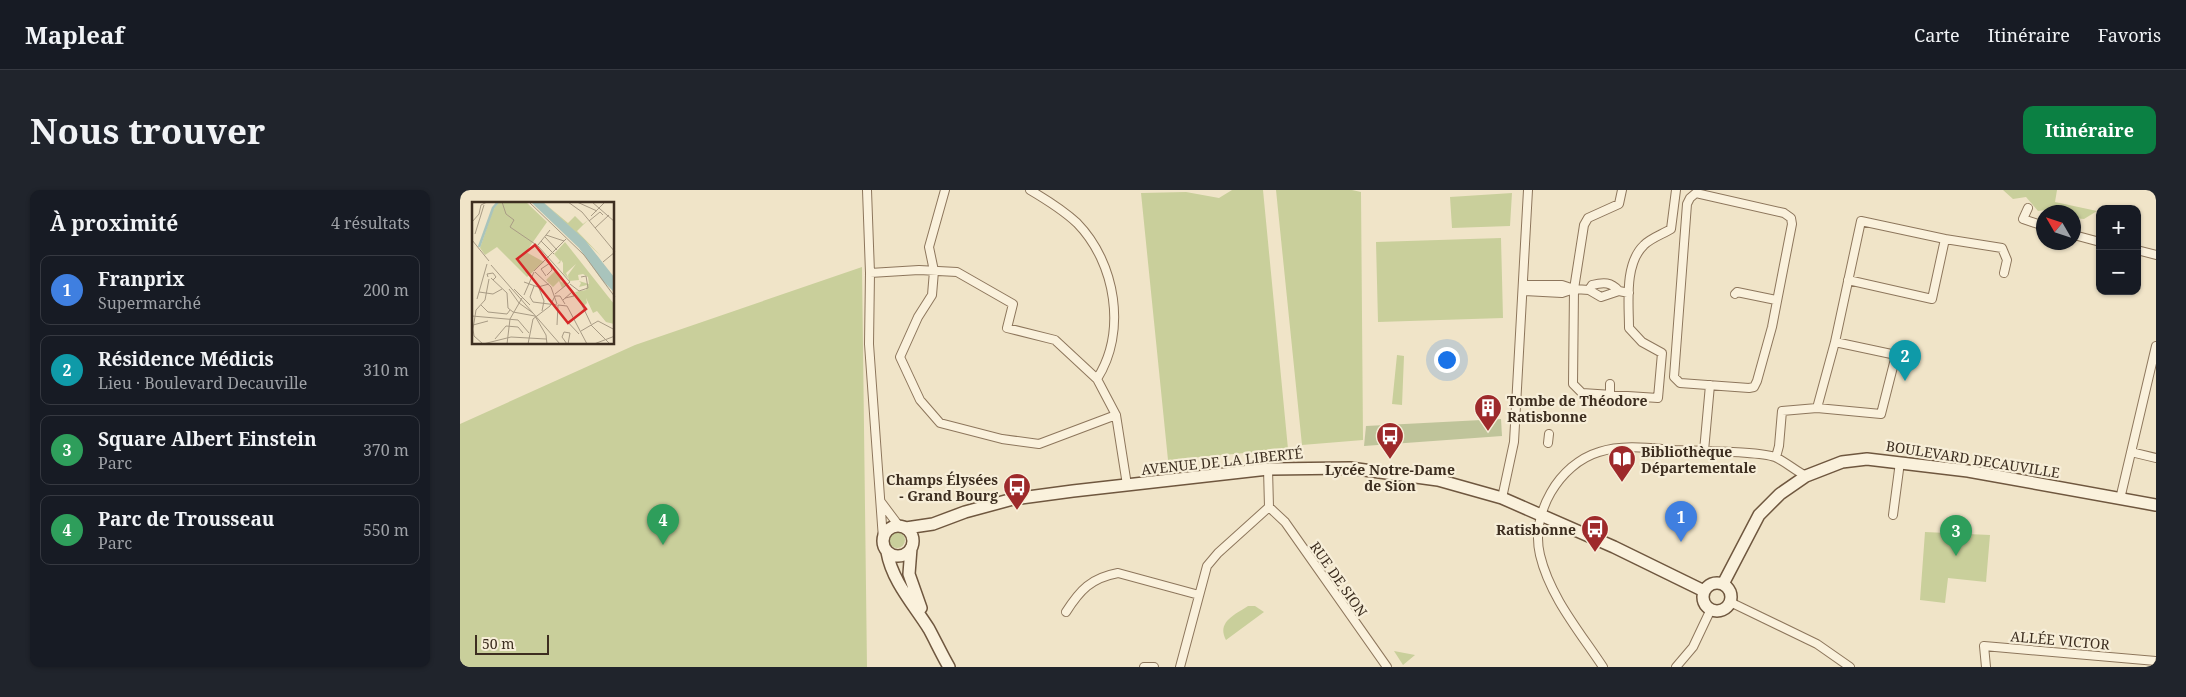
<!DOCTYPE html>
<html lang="fr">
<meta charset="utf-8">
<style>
body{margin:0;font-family:"Noto Serif",serif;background:#20242c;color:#f1f3f6}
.controls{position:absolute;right:15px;top:15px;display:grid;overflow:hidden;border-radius:10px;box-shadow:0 1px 4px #0004}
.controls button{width:45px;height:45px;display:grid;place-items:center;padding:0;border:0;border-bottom:1px solid #363941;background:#171b24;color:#f1f3f6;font:25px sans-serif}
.compass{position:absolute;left:1576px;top:15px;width:45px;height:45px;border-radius:50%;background:#171b24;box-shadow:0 1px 4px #0004;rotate:309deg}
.scale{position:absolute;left:15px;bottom:12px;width:74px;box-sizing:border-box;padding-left:5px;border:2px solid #3d2e20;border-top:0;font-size:14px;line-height:18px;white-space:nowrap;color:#3d2e20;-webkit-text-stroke:4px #f7eed8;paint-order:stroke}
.you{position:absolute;left:986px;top:169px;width:18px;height:18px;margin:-12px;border:4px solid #fff;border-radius:50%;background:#1a73e8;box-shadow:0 0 0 8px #1a73e833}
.badge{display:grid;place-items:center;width:32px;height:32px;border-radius:50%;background:#0b8043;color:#fff;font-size:16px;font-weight:700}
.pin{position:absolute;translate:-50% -41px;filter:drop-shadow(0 1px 2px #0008)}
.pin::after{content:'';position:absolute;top:26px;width:18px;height:15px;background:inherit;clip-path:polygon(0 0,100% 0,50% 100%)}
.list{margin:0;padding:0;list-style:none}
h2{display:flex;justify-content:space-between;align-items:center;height:65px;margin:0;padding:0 20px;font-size:21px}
h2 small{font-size:16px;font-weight:400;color:#9ea1a6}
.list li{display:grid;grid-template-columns:32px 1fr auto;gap:15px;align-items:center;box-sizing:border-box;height:70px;margin:0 10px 10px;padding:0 10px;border:1px solid #363941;border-radius:10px}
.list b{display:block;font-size:19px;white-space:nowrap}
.list p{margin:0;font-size:16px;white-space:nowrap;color:#9ea1a6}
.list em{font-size:16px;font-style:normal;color:#9ea1a6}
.map{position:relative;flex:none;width:1696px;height:477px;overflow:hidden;border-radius:10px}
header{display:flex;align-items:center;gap:30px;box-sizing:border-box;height:70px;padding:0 25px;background:#171b24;border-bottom:1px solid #363941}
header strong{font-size:24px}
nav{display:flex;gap:28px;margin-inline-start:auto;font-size:18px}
.intro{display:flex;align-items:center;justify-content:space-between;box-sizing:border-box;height:120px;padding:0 30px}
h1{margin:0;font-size:35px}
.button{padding:12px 22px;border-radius:10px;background:#0b8043;color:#fff;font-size:18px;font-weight:700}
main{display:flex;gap:30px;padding:0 30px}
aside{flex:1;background:#171b24;border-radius:10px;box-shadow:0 1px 4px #0004}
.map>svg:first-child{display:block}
</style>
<header>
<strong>Mapleaf</strong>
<nav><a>Carte</a><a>Itinéraire</a><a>Favoris</a></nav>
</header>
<div class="intro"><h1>Nous trouver</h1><a class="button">Itinéraire</a></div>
<main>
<aside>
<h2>À proximité<small>4 résultats</small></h2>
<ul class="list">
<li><span class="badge" style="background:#3f7fe0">1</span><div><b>Franprix</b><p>Supermarché</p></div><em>200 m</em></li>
<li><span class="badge" style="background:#0f9aa8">2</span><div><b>Résidence Médicis</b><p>Lieu · Boulevard Decauville</p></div><em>310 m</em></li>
<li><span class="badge" style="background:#2e9e5b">3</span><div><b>Square Albert Einstein</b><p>Parc</p></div><em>370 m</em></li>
<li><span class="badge" style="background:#2e9e5b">4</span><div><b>Parc de Trousseau</b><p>Parc</p></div><em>550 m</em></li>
</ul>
</aside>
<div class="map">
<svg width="1696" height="477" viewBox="0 0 1696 477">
<rect width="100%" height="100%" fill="#f0e4c8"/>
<path fill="#c9cf9b" d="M 772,0 L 803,0 L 828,259 L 708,270 L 681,3 L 726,2 L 759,8 Z
M 816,0 L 892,0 L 901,2 L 903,250 L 842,255 Z
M 1543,0 L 1597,0 L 1595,12 L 1637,21 L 1624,29 L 1614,28 L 1614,22 L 1597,22 L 1593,19 L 1578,21 L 1566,7 L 1553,9 Z
M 1052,3 L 1050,36 L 992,38 L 990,7 Z
M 1041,48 L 1043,128 L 918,132 L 916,52 Z
M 402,77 L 407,477 L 0,477 L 0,234 L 175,155 Z
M 937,165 L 944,166 L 942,215 L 932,214 Z
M 1465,342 L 1530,345 L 1526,392 L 1488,388 L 1485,413 L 1460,410 Z
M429 350a8 8 0 1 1 16 0a8 8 0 1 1-16 0Z
M 788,416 L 795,416 L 804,422 L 766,450 C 756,432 776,424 788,416 Z
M 934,461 L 955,465 L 943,475 Z"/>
<path fill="#bfc49a" d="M 1041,229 L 1042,246 L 904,256 L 906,236 Z"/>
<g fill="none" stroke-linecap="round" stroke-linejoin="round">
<defs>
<path id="street" d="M 407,0 L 410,83 L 409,154 L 423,349
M 485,0 L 469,57 L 474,81 L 472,105 L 458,127 L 440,167 L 460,210 L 480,233 L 542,249 L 579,254 L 656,225
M 570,0 C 587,10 603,20 617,33 C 656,73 667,142 637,189
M 1162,0 L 1159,14 L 1128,28 L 1124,35 L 1114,99 L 1113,194 L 1122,203 L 1198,208 L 1202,163 L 1182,152 L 1169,138 C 1169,113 1164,74 1184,55 C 1191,48 1203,44 1211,39 L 1216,0
M 1236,3 L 1324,23 L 1331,28 L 1332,34 L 1312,137 L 1297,191 L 1294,197 L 1289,198 L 1220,193 L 1214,187 L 1227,14 L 1230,8 Z
M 1568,18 L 1563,29 L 1584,36
M 1614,45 L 1640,52
M 1485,49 L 1542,58 L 1547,70 L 1544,83
M 1677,60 L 1696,65
M 410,83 L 459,80 L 497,82 L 553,114 L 547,138 L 595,150 L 637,189 L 656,225 L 667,295
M 1063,95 L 1102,95 L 1114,99 L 1129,100 L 1141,107 L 1159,101 L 1169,103
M 1129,100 L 1132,95 C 1144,92 1151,92 1159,101
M 1063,101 L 1102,103 L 1114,99
M 1275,104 L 1277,102 L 1316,110
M 1375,152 L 1401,31 L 1485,49 L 1472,109 L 1388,90
M 1150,204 L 1150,194
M 1088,253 L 1089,244
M 1244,261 L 1250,195
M 1671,262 L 1696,268
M 1316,267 L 1319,256 L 1322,221 L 1357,218 L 1421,224 L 1436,165 L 1375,152 L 1357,218
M 1042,308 L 1054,252 L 1068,0
M 1660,309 L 1696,156
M 421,312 L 439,336
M 809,317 L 825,332 L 927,477
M 1433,325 L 1440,272
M 1270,412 L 1357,454 L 1390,477
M 606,422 C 620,400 631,388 658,383 L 739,405
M 684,477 L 694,477
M 720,477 L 747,376 L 758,363 L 809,317 L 808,279
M 1143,477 C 1120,442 1090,407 1080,365 C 1070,324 1099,274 1139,262 C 1163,254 1190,258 1215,260 C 1234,261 1304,261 1317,268 C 1327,273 1336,281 1346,286
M 1216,477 L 1233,457 L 1251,419
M 1526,477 L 1524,456 L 1696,471"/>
<path id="secondary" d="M423 351a15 15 0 1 1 30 0a15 15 0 1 1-30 0Z
M 446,338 L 473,334 L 505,322 L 553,309 L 613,301 L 808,279 L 890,278 L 978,290 L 1042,308 L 1154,357 L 1244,401
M 451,358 L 449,384 L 461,418
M 427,362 C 432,391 454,415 469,439 C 476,452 482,465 489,477
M1243 407a14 14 0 1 1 28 0a14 14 0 1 1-28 0Z
M 1263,394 L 1299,325 L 1320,304 L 1346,286 L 1382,272 L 1407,269 L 1508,281 L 1696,315"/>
</defs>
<use href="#street" stroke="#8d765c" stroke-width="10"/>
<use href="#secondary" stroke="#6f573f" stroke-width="14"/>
<use href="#street" stroke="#faf1dc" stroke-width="8"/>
<use href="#secondary" stroke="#faf1dc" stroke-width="11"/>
</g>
<defs>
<symbol id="building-pin" viewBox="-11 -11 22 30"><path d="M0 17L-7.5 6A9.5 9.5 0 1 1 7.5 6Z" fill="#9e2a2b" stroke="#f7eed8"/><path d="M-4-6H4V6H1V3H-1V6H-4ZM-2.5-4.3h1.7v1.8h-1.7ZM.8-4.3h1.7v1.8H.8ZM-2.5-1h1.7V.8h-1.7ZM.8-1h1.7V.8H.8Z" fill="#fff"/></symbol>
<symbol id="bus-pin" viewBox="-11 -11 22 30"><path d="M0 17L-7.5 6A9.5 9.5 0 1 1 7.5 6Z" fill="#9e2a2b" stroke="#f7eed8"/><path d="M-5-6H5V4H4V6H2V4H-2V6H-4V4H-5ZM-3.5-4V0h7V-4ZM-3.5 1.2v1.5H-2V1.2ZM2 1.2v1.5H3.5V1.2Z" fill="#fff"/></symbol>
<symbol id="library-pin" viewBox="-11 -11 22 30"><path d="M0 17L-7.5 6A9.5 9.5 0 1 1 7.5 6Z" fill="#9e2a2b" stroke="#f7eed8"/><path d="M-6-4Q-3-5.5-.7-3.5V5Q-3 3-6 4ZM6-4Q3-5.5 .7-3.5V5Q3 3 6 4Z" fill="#fff"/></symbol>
</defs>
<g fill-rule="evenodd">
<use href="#building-pin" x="1012" y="202" width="32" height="43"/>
<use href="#bus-pin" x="914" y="230" width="32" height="43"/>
<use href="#library-pin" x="1146" y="253" width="32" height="43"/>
<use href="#bus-pin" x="541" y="281" width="32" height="43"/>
<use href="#bus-pin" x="1119" y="323" width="32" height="43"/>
</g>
<g text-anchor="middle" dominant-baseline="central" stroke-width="4.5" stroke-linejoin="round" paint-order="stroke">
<g font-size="14" font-weight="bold" fill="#3d2e20" stroke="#f7eed8" text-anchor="start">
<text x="1047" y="210">Tombe de Théodore<tspan x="1047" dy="16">Ratisbonne</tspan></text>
<text x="1181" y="261">Bibliothèque<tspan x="1181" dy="16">Départementale</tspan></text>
<text x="930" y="279" text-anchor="middle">Lycée Notre-Dame<tspan x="930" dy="16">de Sion</tspan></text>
<text x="538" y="289" text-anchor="end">Champs Élysées<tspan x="538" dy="16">- Grand Bourg</tspan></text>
<text x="1116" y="339" text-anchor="end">Ratisbonne</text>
</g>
<g font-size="14" fill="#3d2e20" stroke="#f7eed8">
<text transform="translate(1513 269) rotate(9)">BOULEVARD DECAUVILLE</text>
<text transform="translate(762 271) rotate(-6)">AVENUE DE LA LIBERTÉ</text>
<text transform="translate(879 389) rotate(55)">RUE DE SION</text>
<text transform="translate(1600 450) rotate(5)">ALLÉE VICTOR</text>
</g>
</g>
<g transform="translate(12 12)">
<rect width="142" height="142" fill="#f0e4c8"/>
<path d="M 27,0 L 54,0 L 75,20 L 54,50 L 72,60 L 55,75 L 25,45 L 13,53 L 8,46 L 21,8 ZM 71,0 L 96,21 L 103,14 L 111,22 L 116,18 L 105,29 L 129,54 ZM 93,40 L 142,102 L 142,122 L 134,120 L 125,109 L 121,111 L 114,96 L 115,101 L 111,105 L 103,90 L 114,88 L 115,83 L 107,85 L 109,81 L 107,79 L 117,82 L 116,75 L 111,72 L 106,73 L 107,78 L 97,79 L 96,73 L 104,62 L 94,71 L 97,77 L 91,71 L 91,61 L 89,58 L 88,61 L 85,62 L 88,59 L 82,52 ZM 83,69 L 90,75 L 88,79 L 95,83 L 90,86 L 87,79 L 81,85 L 74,78 Z" fill="#c9cf9b"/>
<path d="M 59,0 L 71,0 L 113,38 L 142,75 L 142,90 L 131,79 L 142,95 L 107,46 Z" fill="#a9c4bc"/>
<path fill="none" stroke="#a9c4bc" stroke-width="2.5" d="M 7,45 L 21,6 L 26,0"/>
<path fill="none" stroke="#a89b85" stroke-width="1" d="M 30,0 L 34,12 L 42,18 L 38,25 L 66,44 L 98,80 L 83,92M 57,0 L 112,53 L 143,95M 96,0 L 110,10 L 143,50 L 131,60M 105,0 L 125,9M 120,0 L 143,20M 119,14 L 133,0M 117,19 L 128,10 L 131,13M 0,20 L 7,12 L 9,3 L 15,0M 123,26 L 137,13M 3,32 L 12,3M 74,33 L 92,39M 73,35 L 85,48M 0,38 L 17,59M 69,39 L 82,52M 66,43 L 78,28M 19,63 L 88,142M 62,69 L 94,37M 63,70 L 79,85 L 85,102M 74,74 L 69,67 L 78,61 L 80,68 L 75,73M 16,75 L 15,72 L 21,71 L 24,75 L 21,78M 19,76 L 35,91 L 36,106 L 41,110M 52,80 L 66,85 L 77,82M 98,82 L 107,89 L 116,86 L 114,74 L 109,75M 62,84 L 58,95 L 61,100 L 85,103M 67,86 L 72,99 L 70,109M 37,87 L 47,101 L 61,111M 42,87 L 58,103M 7,90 L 21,92 L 30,87M 52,93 L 62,70M 5,97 L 15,62M 91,98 L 100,90 L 102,94 L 93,96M 9,103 L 16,110 L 35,112 L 38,108M 86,103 L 95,104 L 115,142M 110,103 L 119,122M 41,110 L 63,114 L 74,133 L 75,142M 0,114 L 46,118 L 57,131M 91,115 L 107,132M 1,123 L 16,119M 85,123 L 86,103M 119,123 L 138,142M 109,129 L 126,119 L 143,128M 23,137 L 34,124 L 46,125 L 51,131M 11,142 L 2,134 L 1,127 L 4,108 L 13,98 L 17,77M 11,142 L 39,135 L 74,137M 35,142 L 38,117 L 50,96M 56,142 L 61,117 L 78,104 L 83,94 L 88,94 L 93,102M 95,142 L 90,135 L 92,130 L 98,131 L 96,142M 122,142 L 143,134"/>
<path fill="#d62828" fill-opacity="0.15" stroke="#d62828" stroke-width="2.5" d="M 63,43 L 114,107 L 96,121 L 45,57 Z"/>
<rect width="142" height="142" fill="none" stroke="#3d2e20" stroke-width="2.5"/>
</g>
</svg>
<div class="controls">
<button>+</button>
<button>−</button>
</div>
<svg class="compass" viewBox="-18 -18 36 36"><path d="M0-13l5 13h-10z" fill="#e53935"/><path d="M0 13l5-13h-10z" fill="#9ea1a6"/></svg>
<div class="scale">50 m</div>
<div class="you"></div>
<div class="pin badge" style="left:1221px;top:352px;background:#3f7fe0">1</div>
<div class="pin badge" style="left:1445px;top:191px;background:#0f9aa8">2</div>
<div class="pin badge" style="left:1496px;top:366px;background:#2e9e5b">3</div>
<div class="pin badge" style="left:203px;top:355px;background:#2e9e5b">4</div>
</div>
</main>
